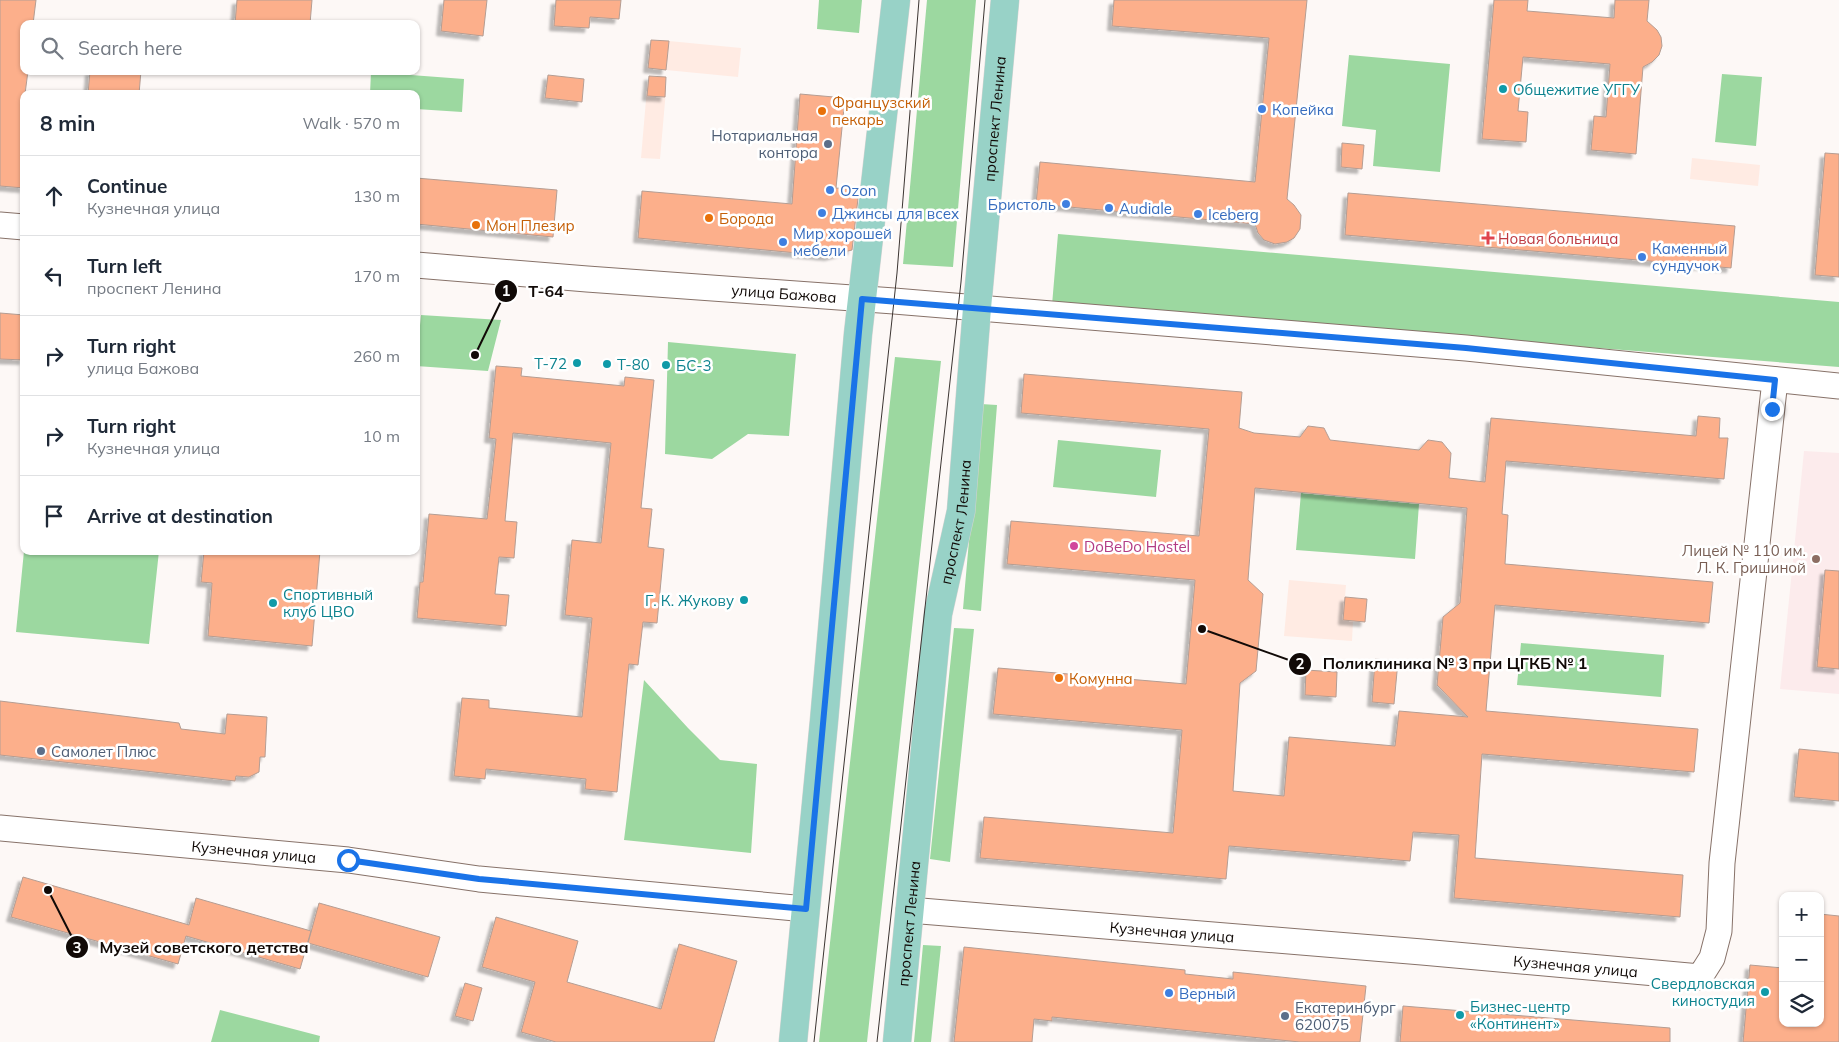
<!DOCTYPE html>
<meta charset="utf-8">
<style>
body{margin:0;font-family:Mulish,sans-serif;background:#f6f6f7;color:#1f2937}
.controls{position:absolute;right:15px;bottom:15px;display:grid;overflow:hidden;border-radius:10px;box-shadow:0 1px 4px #0004}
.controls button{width:45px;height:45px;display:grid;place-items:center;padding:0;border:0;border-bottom:1px solid #e0e1e3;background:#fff;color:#1f2937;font:25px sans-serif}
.stop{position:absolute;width:15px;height:15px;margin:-11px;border:4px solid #1a73e8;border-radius:50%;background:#fff}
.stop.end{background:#1a73e8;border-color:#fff;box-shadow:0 1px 5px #0008}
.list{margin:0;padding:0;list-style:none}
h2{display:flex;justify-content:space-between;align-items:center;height:65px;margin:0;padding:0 20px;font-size:21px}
h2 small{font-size:16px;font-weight:400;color:#747a83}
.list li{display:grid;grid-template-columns:32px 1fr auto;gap:15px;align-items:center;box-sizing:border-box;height:80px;padding:0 20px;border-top:1px solid #e0e1e3}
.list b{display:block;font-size:19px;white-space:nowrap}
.list p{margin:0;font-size:16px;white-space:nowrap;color:#747a83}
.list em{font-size:16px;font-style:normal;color:#747a83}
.icon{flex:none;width:28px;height:28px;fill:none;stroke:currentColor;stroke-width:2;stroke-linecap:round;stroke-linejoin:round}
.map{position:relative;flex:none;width:1839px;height:1042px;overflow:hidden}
.search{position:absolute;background:#fff;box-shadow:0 1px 4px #0004;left:20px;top:20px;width:400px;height:55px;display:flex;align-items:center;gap:12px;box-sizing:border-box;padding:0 18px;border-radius:10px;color:#747a83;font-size:19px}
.panel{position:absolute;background:#fff;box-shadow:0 1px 4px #0004;left:20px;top:90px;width:400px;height:465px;border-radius:10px}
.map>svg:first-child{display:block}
</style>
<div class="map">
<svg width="1839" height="1042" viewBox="0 0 1839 1042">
<defs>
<filter id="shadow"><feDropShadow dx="-4.5" dy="4.5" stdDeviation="1" flood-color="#0004"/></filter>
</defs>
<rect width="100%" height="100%" fill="#fdf8f6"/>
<path fill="#ffebe3" d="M 669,41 L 741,48 L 738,77 L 666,70 Z
M 647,88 L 666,90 L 660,159 L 641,158 Z
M 1692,158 L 1760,165 L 1758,186 L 1690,179 Z
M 1289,580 L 1346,585 L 1343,620 L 1353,621 L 1352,641 L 1284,636 Z"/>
<path fill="#fcebec" d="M 1804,451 L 1839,453 L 1839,694 L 1780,689 Z"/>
<path fill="#9cd8a0" d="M 819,0 L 862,0 L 859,33 L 817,29 Z
M 927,0 L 976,0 L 953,267 L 903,264 Z
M 1349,55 L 1450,64 L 1440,172 L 1373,166 L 1376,130 L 1342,126 Z
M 371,72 L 464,79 L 462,112 L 416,109 L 416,94 L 370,94 Z
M 1722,74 L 1762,77 L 1756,146 L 1715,142 Z
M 1058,234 L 1839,302 L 1839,367 L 1052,305 Z
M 421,315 L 501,320 L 488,371 L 416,366 Z
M 668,342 L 796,354 L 789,436 L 748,434 L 712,459 L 665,454 Z
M 895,357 L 941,361 L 867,1042 L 819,1042 Z
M 981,404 L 997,405 L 981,611 L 963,609 Z
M 1058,440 L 1161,450 L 1156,497 L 1053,487 Z
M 1301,493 L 1419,504 L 1415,559 L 1296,550 Z
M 24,551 L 159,551 L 149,644 L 16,632 Z
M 954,628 L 974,629 L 950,862 L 930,859 Z
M 1521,643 L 1664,655 L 1661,697 L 1517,685 Z
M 644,680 L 688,728 L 720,760 L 757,764 L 751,853 L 624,840 Z
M 923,945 L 941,946 L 931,1042 L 914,1042 Z
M 220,1010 L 320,1036 L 319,1042 L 211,1042 Z"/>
<path fill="#fcaf8b" stroke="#b49d93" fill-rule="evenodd" filter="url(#shadow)" d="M 0,0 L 36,0 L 33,24 L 24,24 L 24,71 L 28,71 L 25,94 L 24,94 L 21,134 L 24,135 L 24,188 L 0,186 Z
M 237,0 L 312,0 L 310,24 L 235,24 Z
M 444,0 L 487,0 L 483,36 L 441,31 Z
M 556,0 L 621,0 L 619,19 L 590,17 L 589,28 L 554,26 Z
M 1114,0 L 1307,0 L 1287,199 L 1294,205 L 1301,215 L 1300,229 L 1294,238 L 1287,242 L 1275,244 L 1264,240 L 1258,233 L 1255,224 L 1036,204 L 1040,162 L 1255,182 L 1269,38 L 1112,26 Z
M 1494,0 L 1528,0 L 1527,11 L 1614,18 L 1615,0 L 1649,0 L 1647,21 L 1657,30 L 1661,37 L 1662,46 L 1659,55 L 1652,62 L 1643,67 L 1636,154 L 1591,150 L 1594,116 L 1606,117 L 1610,64 L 1523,57 L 1518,111 L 1528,112 L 1526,142 L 1482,139 Z
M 651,40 L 669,41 L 666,70 L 648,68 Z
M 90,71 L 141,71 L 139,94 L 88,94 Z
M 548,75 L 584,79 L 582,102 L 545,98 Z
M 649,76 L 666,77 L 665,97 L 647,96 Z
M 800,94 L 845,98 L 836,188 L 859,190 L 852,250 L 829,256 L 638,238 L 642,191 L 792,204 Z
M 1342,143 L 1364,145 L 1362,169 L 1341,167 Z
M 1825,153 L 1839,154 L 1839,277 L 1815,275 Z
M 416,178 L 557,190 L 553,237 L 416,224 Z
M 1348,193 L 1735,226 L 1731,268 L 1345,235 Z
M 0,313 L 24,315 L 24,360 L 0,359 Z
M 496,366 L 522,368 L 521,376 L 624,386 L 625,377 L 654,380 L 641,508 L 652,509 L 648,547 L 664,549 L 657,623 L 643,622 L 638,665 L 629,664 L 617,792 L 585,789 L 586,779 L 486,769 L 485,779 L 454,776 L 462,698 L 489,700 L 489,708 L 582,717 L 592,618 L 565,615 L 572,540 L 601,543 L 611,443 L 513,433 L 505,521 L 517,522 L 514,558 L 499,557 L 495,594 L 509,595 L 506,626 L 417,618 L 420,582 L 423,582 L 429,514 L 487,519 L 496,439 L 489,438 Z
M 1024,374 L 1242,392 L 1239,428 L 1254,433 L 1300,437 L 1308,426 L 1324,428 L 1330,440 L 1419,450 L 1428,440 L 1442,442 L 1451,453 L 1449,478 L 1485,482 L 1491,418 L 1696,436 L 1698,416 L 1720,418 L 1719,438 L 1728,438 L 1724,479 L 1506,461 L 1502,514 L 1508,515 L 1505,564 L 1713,582 L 1709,623 L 1495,605 L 1486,711 L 1698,729 L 1694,772 L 1482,754 L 1475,858 L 1683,875 L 1680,917 L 1454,898 L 1459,835 L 1413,832 L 1410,861 L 1229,846 L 1226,879 L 980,858 L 984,817 L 1173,833 L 1182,730 L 993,714 L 998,668 L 1186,684 L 1195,580 L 1007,564 L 1011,521 L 1199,536 L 1209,429 L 1021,413 ZM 1255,488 L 1467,508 L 1460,603 L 1443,617 L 1437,685 L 1468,717 L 1399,711 L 1395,746 L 1289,737 L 1284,796 L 1233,791 L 1240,683 L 1256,671 L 1263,594 L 1248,580 Z
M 204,551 L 320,551 L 312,646 L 208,636 L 212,583 L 201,582 Z
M 1825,570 L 1839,571 L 1839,669 L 1817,667 Z
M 1345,597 L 1367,599 L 1365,622 L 1343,620 Z
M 1375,659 L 1398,661 L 1394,704 L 1372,702 Z
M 1306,670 L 1337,672 L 1336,697 L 1305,695 Z
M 0,701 L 179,723 L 181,729 L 225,734 L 227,714 L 267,717 L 265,757 L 260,757 L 259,772 L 249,777 L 236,776 L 235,781 L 0,755 Z
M 1799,749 L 1839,753 L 1839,801 L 1794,797 Z
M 23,877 L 189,925 L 196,898 L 311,931 L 300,969 L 186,936 L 178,964 L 11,917 Z
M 319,903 L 440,937 L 428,977 L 308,943 Z
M 1820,914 L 1839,916 L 1839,1042 L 1743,1042 L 1750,965 L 1783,968 L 1783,1023 L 1820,1023 Z
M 496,917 L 578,941 L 567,982 L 661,1009 L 679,944 L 737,961 L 714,1042 L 556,1042 L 521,1032 L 535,982 L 482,967 Z
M 964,947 L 1185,970 L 1185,974 L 1233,979 L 1233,972 L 1366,986 L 1360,1042 L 1300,1042 L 1052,1017 L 1052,1021 L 1034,1019 L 1032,1042 L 954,1042 Z
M 465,983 L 482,988 L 473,1021 L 455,1016 Z
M 1403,1006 L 1670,1028 L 1670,1042 L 1400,1042 Z"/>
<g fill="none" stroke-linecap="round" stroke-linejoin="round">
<defs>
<g id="minor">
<path d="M 0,225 L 24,227"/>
<path id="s1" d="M 416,265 L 587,279 L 894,301 L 1466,348 L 1839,386"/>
<path id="s2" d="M 0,828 L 348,860 L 479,879 L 806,909"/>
<path id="s3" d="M 909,910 L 1422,952 L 1700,977 L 1712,958 L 1719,931 L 1722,863 L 1775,380"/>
</g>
<g id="major">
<path d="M 793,1042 L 824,721 L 858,334 L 896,0"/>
<path id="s4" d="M 897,1042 L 938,614 L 961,511 L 977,308 L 1005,0"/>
</g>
</defs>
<use href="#minor" stroke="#877269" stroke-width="27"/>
<use href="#major" stroke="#d4d3d2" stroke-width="29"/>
<use href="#minor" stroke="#fff" stroke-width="25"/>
<use href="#major" stroke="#98d2c7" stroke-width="28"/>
<path stroke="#3c3532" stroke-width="1" d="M 814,1042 L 897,273 L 919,0
M 877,1042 L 961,282 L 985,0"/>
</g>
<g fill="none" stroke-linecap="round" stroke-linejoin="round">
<path stroke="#1a73e8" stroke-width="6" d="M 348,860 L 479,879 L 806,909 L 862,299 L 1466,348 L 1775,380 L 1772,409"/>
</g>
<g fill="#0f9aa8" stroke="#fff" stroke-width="2">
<circle cx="1503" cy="89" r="5"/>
<circle cx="577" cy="363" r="5"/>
<circle cx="607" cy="364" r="5"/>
<circle cx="666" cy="365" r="5"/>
<circle cx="744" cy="600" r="5"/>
<circle cx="273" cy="603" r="5"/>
<circle cx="1765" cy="992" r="5"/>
<circle cx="1460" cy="1015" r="5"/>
</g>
<g fill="#3f7fe0" stroke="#fff" stroke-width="2">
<circle cx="1262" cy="109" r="5"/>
<circle cx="830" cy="190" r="5"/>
<circle cx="1066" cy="204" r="5"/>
<circle cx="1109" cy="208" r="5"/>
<circle cx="822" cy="213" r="5"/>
<circle cx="1198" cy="214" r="5"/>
<circle cx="783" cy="242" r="5"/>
<circle cx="1642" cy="257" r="5"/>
<circle cx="1169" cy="993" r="5"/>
</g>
<g fill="#e8710a" stroke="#fff" stroke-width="2">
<circle cx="822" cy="111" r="5"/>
<circle cx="709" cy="218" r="5"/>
<circle cx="476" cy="225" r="5"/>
<circle cx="1059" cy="678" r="5"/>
</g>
<g fill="#5c6f8a" stroke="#fff" stroke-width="2">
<circle cx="828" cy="144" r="5"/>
<circle cx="41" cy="751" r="5"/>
<circle cx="1285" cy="1016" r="5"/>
</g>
<path fill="#e0444e" stroke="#fff" stroke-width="2" d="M1485.5 230.5h5v5h5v5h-5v5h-5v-5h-5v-5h5z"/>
<circle fill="#d1479c" stroke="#fff" stroke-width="2" cx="1074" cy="546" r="5"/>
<circle fill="#8d6e63" stroke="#fff" stroke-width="2" cx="1816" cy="559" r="5"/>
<g text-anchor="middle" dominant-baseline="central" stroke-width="5" stroke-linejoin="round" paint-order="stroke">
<g font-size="15" fill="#0d838f" stroke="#fff" text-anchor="start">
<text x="1513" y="89">Общежитие УГГУ</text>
<text x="567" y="363" text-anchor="end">Т-72</text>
<text x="617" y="364">Т-80</text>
<text x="676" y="365">БС-3</text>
<text x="283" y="594">Спортивный<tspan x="283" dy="17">клуб ЦВО</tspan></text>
<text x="734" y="600" text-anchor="end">Г. К. Жукову</text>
<text x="1755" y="983" text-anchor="end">Свердловская<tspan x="1755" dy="17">киностудия</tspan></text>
<text x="1470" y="1006">Бизнес-центр<tspan x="1470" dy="17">«Континент»</tspan></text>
</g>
<g font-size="15" fill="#c56008" stroke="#fff" text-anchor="start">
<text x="832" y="102">Французский<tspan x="832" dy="17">пекарь</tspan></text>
<text x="719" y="218">Борода</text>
<text x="486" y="225">Мон Плезир</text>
<text x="1069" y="678">Комунна</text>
</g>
<g font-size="15" fill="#366cbe" stroke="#fff" text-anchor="start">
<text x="1272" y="109">Копейка</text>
<text x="840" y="190">Ozon</text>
<text x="1056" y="204" text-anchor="end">Бристоль</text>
<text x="1119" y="208">Audiale</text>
<text x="832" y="213">Джинсы для всех</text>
<text x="1208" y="214">Iceberg</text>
<text x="793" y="233">Мир хорошей<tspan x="793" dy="17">мебели</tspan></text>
<text x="1652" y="248">Каменный<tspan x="1652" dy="17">сундучок</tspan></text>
<text x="1179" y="993">Верный</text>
</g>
<g font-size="15" fill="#110a07" stroke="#fff">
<text stroke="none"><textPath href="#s4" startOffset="929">проспект Ленина</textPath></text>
<text stroke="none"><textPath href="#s1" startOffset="369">улица Бажова</textPath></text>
<text stroke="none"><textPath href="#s4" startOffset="524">проспект Ленина</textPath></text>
<text stroke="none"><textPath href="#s2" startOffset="255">Кузнечная улица</textPath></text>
<text stroke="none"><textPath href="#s4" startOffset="119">проспект Ленина</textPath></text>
<text stroke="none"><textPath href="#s3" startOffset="264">Кузнечная улица</textPath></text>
<text stroke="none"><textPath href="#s3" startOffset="669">Кузнечная улица</textPath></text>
</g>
<g font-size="15" fill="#4e5e75" stroke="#fff" text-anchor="start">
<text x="818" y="135" text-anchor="end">Нотариальная<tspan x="818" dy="17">контора</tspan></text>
<text x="51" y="751">Самолет Плюс</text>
<text x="1295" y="1007">Екатеринбург<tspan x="1295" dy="17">620075</tspan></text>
</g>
<g font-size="15" fill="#be3a42" stroke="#fff" text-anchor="start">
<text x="1498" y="238">Новая больница</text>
</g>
<g font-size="15" fill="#b23c85" stroke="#fff" text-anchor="start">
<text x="1084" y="546">DoBeDo Hostel</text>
</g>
<g font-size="15" fill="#785e54" stroke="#fff" text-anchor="end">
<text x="1806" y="550">Лицей № 110 им.<tspan x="1806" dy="17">Л. К. Гришиной</tspan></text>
</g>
</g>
<path fill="none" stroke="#110a07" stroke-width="2" d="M475 355L506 291M1202 629L1300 664M48 890L77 947"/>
<g fill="#110a07" stroke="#fff" stroke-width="2">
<circle cx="475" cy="355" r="5"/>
<circle cx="1202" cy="629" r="5"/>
<circle cx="48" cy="890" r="5"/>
<circle cx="506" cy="291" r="12"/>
<circle cx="1300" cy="664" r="12"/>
<circle cx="77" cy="947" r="12"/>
</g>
<g font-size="15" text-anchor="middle" font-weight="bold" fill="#fff">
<text x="506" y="296">1</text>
<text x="1300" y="669">2</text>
<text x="77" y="953">3</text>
</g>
<g font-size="16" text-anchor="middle" font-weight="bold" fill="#110a07" stroke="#fff" stroke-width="5" stroke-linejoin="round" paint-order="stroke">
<text x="546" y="297">Т-64</text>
<text x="1455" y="669">Поликлиника № 3 при ЦГКБ № 1</text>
<text x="204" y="953">Музей советского детства</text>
</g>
</svg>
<div class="controls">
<button>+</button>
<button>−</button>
<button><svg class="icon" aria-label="layers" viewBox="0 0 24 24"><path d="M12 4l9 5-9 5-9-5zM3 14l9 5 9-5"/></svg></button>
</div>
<div class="stop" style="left:348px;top:860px"></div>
<div class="stop end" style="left:1772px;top:409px"></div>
<div class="search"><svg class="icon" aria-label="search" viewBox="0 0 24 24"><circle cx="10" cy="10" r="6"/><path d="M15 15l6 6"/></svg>Search here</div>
<section class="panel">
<h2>8 min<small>Walk · 570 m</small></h2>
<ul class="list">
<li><svg class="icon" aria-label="ahead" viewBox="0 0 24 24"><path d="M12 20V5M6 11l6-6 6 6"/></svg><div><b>Continue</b><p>Кузнечная улица</p></div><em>130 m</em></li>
<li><svg class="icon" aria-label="left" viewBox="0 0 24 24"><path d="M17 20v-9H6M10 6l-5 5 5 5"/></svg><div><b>Turn left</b><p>проспект Ленина</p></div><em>170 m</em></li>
<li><svg class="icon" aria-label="right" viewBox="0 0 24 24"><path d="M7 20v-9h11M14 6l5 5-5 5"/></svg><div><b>Turn right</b><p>улица Бажова</p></div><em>260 m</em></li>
<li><svg class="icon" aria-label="right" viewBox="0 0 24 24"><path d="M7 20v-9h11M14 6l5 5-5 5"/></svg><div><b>Turn right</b><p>Кузнечная улица</p></div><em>10 m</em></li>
<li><svg class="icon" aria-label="arrive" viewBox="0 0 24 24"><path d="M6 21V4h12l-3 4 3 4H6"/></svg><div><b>Arrive at destination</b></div></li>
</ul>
</section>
</div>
